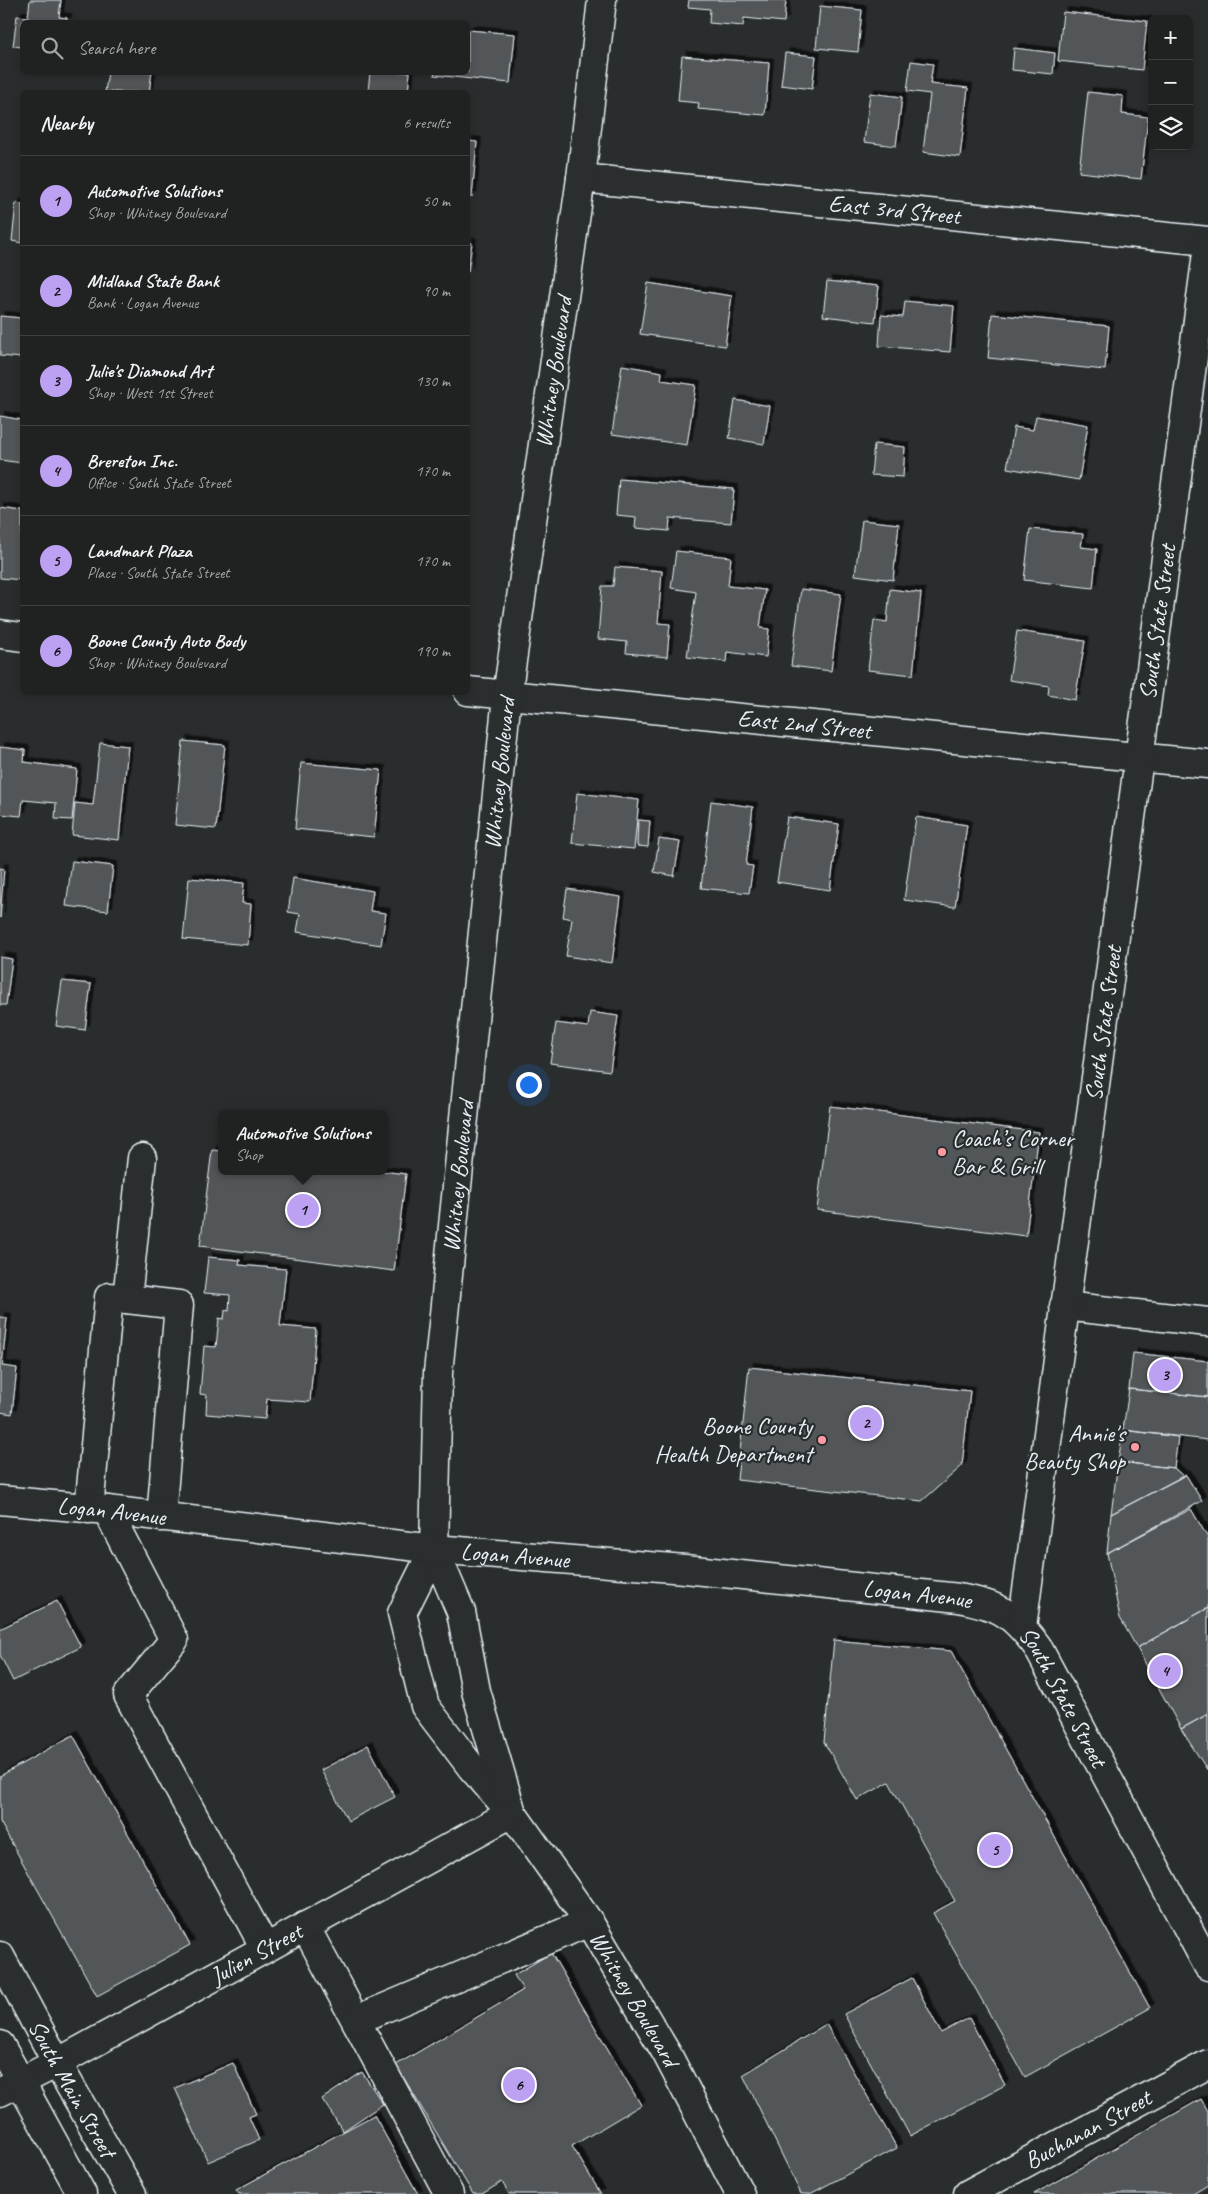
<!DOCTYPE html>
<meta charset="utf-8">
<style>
body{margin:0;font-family:Caveat,sans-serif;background:#282a2a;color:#f1f3f6}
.controls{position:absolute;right:15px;top:15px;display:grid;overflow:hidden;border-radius:8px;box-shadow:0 2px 8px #0003}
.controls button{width:45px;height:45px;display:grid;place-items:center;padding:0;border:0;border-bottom:1px solid #3d3f40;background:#202222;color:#f1f3f6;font:25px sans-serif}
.you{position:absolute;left:528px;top:1084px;width:18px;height:18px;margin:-12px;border:4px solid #fff;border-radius:50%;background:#1a73e8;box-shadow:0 0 0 8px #1a73e833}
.badge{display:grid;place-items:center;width:32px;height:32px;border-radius:50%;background:#bca0f2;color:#111;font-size:16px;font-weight:700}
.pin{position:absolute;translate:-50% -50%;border:2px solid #fff;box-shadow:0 1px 5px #0006}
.popup{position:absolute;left:218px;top:1110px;width:170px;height:65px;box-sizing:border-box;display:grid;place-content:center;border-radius:8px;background:#202222;filter:drop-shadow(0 1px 4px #0005);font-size:16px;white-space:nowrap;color:#a2a4a5}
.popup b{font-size:19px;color:#f1f3f6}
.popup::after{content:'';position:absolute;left:50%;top:100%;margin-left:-10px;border:10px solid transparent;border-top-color:#202222}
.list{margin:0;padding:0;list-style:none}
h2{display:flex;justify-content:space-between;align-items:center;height:65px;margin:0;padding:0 20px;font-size:21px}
h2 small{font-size:16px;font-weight:400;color:#a2a4a5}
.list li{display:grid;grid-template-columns:32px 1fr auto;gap:15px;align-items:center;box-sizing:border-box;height:90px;padding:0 20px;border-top:1px solid #3d3f40}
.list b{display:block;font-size:19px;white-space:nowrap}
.list p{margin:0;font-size:16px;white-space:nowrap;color:#a2a4a5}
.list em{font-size:16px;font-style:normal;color:#a2a4a5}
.icon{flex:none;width:28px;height:28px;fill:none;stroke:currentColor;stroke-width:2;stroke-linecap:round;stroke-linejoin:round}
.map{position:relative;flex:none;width:1208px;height:2194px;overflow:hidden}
.search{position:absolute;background:#202222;box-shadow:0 2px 8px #0003;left:20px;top:20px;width:450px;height:55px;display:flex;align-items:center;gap:12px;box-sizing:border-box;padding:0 18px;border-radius:8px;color:#a2a4a5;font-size:19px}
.panel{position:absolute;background:#202222;box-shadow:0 2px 8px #0003;left:20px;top:90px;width:450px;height:605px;border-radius:8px}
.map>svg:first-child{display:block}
</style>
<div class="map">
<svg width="1208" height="2194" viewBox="0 0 1208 2194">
<defs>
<filter id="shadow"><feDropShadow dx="4.5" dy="-4.5" stdDeviation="0" flood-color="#0009"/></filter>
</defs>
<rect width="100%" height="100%" fill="#2a2d2e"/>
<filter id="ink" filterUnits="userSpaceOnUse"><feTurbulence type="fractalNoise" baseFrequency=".02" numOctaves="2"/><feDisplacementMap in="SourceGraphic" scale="10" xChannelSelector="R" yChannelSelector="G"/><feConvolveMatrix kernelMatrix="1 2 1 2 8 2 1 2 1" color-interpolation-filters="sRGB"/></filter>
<g filter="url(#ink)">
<path fill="#535759" stroke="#e8f1f8" filter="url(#shadow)" d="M 30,0 L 61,0 L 59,17 L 67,18 L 67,22 L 22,22 L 22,47 L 13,46 L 17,16 L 28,17 Z
M 689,0 L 786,0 L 784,22 L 744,18 L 743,26 L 709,23 L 710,9 L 688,7 Z
M 820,6 L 862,10 L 858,52 L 816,48 Z
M 1063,12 L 1147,21 L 1142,70 L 1058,61 Z
M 468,30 L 515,34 L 510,83 L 434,75 L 435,72 L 468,72 Z
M 1014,48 L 1055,53 L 1053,74 L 1012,70 Z
M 785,53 L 816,56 L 812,89 L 781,85 Z
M 682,56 L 769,63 L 765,115 L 698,109 L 699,103 L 678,101 Z
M 911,61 L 933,64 L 930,84 L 968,88 L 960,157 L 923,152 L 930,94 L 907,91 Z
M 108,72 L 152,72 L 149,92 L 105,92 Z
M 370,72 L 410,72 L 408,92 L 368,92 Z
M 1088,92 L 1123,96 L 1122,114 L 1148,117 L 1141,179 L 1079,172 Z
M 870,93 L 902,97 L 896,146 L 864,142 Z
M 468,141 L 477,142 L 472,197 L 468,197 Z
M 16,203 L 22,204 L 22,243 L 12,241 Z
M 468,242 L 472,243 L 468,272 Z
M 827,281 L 879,286 L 875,322 L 823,316 Z
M 648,283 L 732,296 L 725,346 L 640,334 Z
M 905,301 L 954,306 L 950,352 L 879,346 L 881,315 L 903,317 Z
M 992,314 L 1109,326 L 1105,370 L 988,358 Z
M 0,316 L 22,318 L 22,358 L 0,356 Z
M 622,365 L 662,372 L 661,380 L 696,385 L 687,445 L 612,434 Z
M 735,400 L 770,406 L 764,444 L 729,438 Z
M 0,416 L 22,420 L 22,463 L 0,460 Z
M 1036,416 L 1088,425 L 1079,480 L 1007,468 L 1014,427 L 1033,430 Z
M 874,444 L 905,447 L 903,477 L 871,475 Z
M 619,479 L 734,489 L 731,523 L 670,518 L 669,531 L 635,528 L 636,517 L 616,515 Z
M 0,508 L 22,511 L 22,580 L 0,578 Z
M 862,520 L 899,524 L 893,580 L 855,575 Z
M 1030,529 L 1083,534 L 1081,547 L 1097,549 L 1093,588 L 1024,580 Z
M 676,551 L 731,557 L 728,586 L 765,590 L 760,628 L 769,629 L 766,657 L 727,652 L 726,662 L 687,657 L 696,592 L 671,588 Z
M 615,567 L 662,571 L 658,623 L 670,624 L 667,657 L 626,653 L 627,642 L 598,639 L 602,586 L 613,586 Z
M 801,589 L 841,594 L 831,671 L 791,666 Z
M 890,589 L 921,593 L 913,675 L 868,670 L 874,620 L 887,622 Z
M 1017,631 L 1085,641 L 1075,700 L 1048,695 L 1049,686 L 1009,680 Z
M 183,741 L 225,745 L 216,829 L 175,825 Z
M 100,743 L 128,746 L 119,840 L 72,835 L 75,803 L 93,805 Z
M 0,747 L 25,750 L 24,762 L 77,769 L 72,820 L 55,819 L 56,803 L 23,800 L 21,816 L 0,814 Z
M 301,763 L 381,770 L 374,837 L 295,829 Z
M 577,793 L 639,800 L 634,849 L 572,843 Z
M 711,801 L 753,807 L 746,865 L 753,866 L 749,893 L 701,888 Z
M 787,817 L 839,824 L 830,890 L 777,882 Z
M 916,817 L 967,825 L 955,907 L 904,900 Z
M 638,820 L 650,821 L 648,847 L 637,846 Z
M 659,839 L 680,842 L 674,876 L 654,872 Z
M 72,861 L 113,866 L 108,911 L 66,906 Z
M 0,868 L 4,869 L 0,918 Z
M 189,878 L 244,883 L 242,903 L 251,904 L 248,945 L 183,939 Z
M 293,878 L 373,891 L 370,911 L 386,913 L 381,945 L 297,932 L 300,914 L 288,912 Z
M 567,889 L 621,897 L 612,963 L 566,956 L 572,919 L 563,917 Z
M 0,957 L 12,959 L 6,1005 L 0,1005 Z
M 62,981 L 91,984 L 85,1030 L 56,1026 Z
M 590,1012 L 618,1016 L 610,1071 L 550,1063 L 556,1023 L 588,1027 Z
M 830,1106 L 1039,1132 L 1026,1236 L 817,1210 Z
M 212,1150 L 222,1151 L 222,1171 L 381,1171 L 406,1174 L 394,1271 L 200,1246 Z
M 208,1257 L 240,1260 L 239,1265 L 286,1269 L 280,1326 L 316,1329 L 310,1402 L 267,1399 L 265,1419 L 206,1414 L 207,1395 L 200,1394 L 204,1346 L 216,1347 L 219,1318 L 224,1319 L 225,1310 L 229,1311 L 230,1295 L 204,1293 Z
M 0,1317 L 7,1318 L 2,1366 L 17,1368 L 12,1414 L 0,1412 Z
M 1133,1353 L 1208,1361 L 1208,1397 L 1129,1389 Z
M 749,1367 L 970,1391 L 962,1466 L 922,1501 L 737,1480 Z
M 1129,1389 L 1208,1397 L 1208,1440 L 1123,1430 Z
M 1123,1430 L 1178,1437 L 1174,1468 L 1118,1462 Z
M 1118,1462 L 1174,1468 L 1183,1476 L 1111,1514 Z
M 1186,1475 L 1202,1501 L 1107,1553 L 1111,1514 Z
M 1191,1509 L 1208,1538 L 1208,1608 L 1137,1648 L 1120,1618 L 1107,1553 Z
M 57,1601 L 81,1647 L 13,1681 L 0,1655 L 0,1629 Z
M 1208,1608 L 1208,1714 L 1181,1729 L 1137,1648 Z
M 834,1640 L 951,1651 L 1150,2008 L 1025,2077 L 933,1913 L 955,1901 L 889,1782 L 857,1800 L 824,1742 Z
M 1208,1714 L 1208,1771 L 1181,1729 Z
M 73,1735 L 190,1945 L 97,1996 L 0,1822 L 0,1776 Z
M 368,1745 L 395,1797 L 348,1821 L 321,1770 Z
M 551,1953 L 641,2105 L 572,2146 L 601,2194 L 509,2194 L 502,2182 L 482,2194 L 473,2194 L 396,2065 L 523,1990 L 514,1975 Z
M 912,1978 L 941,2033 L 969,2018 L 1005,2085 L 910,2136 L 844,2014 Z
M 826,2024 L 897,2148 L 810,2194 L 801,2194 L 743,2075 Z
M 233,2063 L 256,2114 L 249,2117 L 259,2140 L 208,2162 L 175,2088 Z
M 362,2072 L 383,2104 L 343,2131 L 322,2099 Z
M 1201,2099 L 1208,2111 L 1208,2185 L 1193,2194 L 1034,2194 Z
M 374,2115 L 418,2194 L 239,2194 L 236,2190 Z"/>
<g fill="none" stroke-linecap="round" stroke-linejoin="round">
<defs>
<g id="minor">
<path id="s1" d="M 581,178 L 1208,241"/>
<path d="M 0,634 L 22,637"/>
<path id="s2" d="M 468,691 L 1208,764"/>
<path d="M 127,1299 L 142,1158"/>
<path d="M 1064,1306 L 1208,1322"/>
<path d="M 89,1509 L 109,1297 L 179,1305 L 161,1517"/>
<path d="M 107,1510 L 174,1640 L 128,1695 L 265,1948"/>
<path id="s3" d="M 434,1549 L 402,1613 L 425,1706 L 472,1768 L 512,1813 L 589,1922 L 667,2054 L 740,2194"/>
<path id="s4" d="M 512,1813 L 476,1691 L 461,1612 L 434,1549 L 438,1373 L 507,696 L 581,178 L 602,0"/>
<path d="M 305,1926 L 449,2194"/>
<path d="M 356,2020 L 589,1922"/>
<path id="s5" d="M 0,2092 L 57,2063 L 512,1813"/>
<path id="s6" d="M 968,2194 L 1208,2064"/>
</g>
<g id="major">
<path id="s7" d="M 0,1500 L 107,1510 L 434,1549 L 685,1569 L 959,1598 C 1000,1606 1011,1612 1037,1646 L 1208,1966"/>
<path id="s8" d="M 1022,1627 L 1208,246"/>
<path id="s9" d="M 0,1956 L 57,2063 L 132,2194"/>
<path d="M 0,2045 L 82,2194"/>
</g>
</defs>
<use href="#minor" stroke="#e8f1f8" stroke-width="31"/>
<use href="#major" stroke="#e8f1f8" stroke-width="31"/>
<use href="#minor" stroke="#2a2d2e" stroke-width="28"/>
<use href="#major" stroke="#2a2d2e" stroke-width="28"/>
</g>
</g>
<g fill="#ff9aa2" stroke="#2a2d2e" stroke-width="2">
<circle cx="942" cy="1152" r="5"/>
<circle cx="822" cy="1440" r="5"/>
<circle cx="1135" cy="1447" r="5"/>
</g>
<g text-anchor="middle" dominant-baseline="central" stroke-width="4.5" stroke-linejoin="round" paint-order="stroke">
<g font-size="24" fill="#e8f1f8" stroke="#2a2d2e">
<text stroke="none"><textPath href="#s1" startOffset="315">East 3rd Street</textPath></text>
<text stroke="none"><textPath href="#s4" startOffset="1460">Whitney Boulevard</textPath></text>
<text stroke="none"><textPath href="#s8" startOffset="1014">South State Street</textPath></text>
<text stroke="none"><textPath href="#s2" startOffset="338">East 2nd Street</textPath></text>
<text stroke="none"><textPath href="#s4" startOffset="1055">Whitney Boulevard</textPath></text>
<text stroke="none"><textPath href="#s8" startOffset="609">South State Street</textPath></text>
<text stroke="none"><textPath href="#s4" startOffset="650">Whitney Boulevard</textPath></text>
<text stroke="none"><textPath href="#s7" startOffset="112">Logan Avenue</textPath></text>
<text stroke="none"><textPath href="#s7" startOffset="518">Logan Avenue</textPath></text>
<text stroke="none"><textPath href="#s7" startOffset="922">Logan Avenue</textPath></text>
<text stroke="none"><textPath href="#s7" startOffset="1116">South State Street</textPath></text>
<text stroke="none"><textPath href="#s5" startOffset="291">Julien Street</textPath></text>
<text stroke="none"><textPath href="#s3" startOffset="528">Whitney Boulevard</textPath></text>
<text stroke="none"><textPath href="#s9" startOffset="151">South Main Street</textPath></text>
<text stroke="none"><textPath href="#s6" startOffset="136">Buchanan Street</textPath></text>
</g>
<g font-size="24" fill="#e8f1f8" stroke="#2a2d2e" text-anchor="end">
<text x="952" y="1138" text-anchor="start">Coach’s Corner<tspan x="952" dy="28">Bar &amp; Grill</tspan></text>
<text x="812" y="1426">Boone County<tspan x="812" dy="28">Health Department</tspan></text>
<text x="1125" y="1433">Annie's<tspan x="1125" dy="28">Beauty Shop</tspan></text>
</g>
</g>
</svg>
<div class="controls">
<button>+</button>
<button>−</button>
<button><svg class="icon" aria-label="layers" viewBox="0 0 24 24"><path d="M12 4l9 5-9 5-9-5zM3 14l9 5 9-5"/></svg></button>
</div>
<div class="you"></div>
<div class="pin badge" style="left:303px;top:1210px">1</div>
<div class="popup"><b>Automotive Solutions</b>Shop</div>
<div class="pin badge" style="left:866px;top:1423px">2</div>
<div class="pin badge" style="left:1165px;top:1375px">3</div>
<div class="pin badge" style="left:1165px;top:1671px">4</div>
<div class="pin badge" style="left:995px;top:1850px">5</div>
<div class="pin badge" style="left:519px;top:2085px">6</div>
<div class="search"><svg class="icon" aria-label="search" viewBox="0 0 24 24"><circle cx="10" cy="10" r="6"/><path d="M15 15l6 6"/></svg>Search here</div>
<section class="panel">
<h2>Nearby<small>6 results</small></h2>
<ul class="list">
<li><span class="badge">1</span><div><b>Automotive Solutions</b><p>Shop · Whitney Boulevard</p></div><em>50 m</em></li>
<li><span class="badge">2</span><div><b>Midland State Bank</b><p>Bank · Logan Avenue</p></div><em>90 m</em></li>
<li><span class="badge">3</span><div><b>Julie's Diamond Art</b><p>Shop · West 1st Street</p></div><em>130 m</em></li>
<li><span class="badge">4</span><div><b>Brereton Inc.</b><p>Office · South State Street</p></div><em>170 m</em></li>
<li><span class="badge">5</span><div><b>Landmark Plaza</b><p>Place · South State Street</p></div><em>170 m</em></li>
<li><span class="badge">6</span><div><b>Boone County Auto Body</b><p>Shop · Whitney Boulevard</p></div><em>190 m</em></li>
</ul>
</section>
</div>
